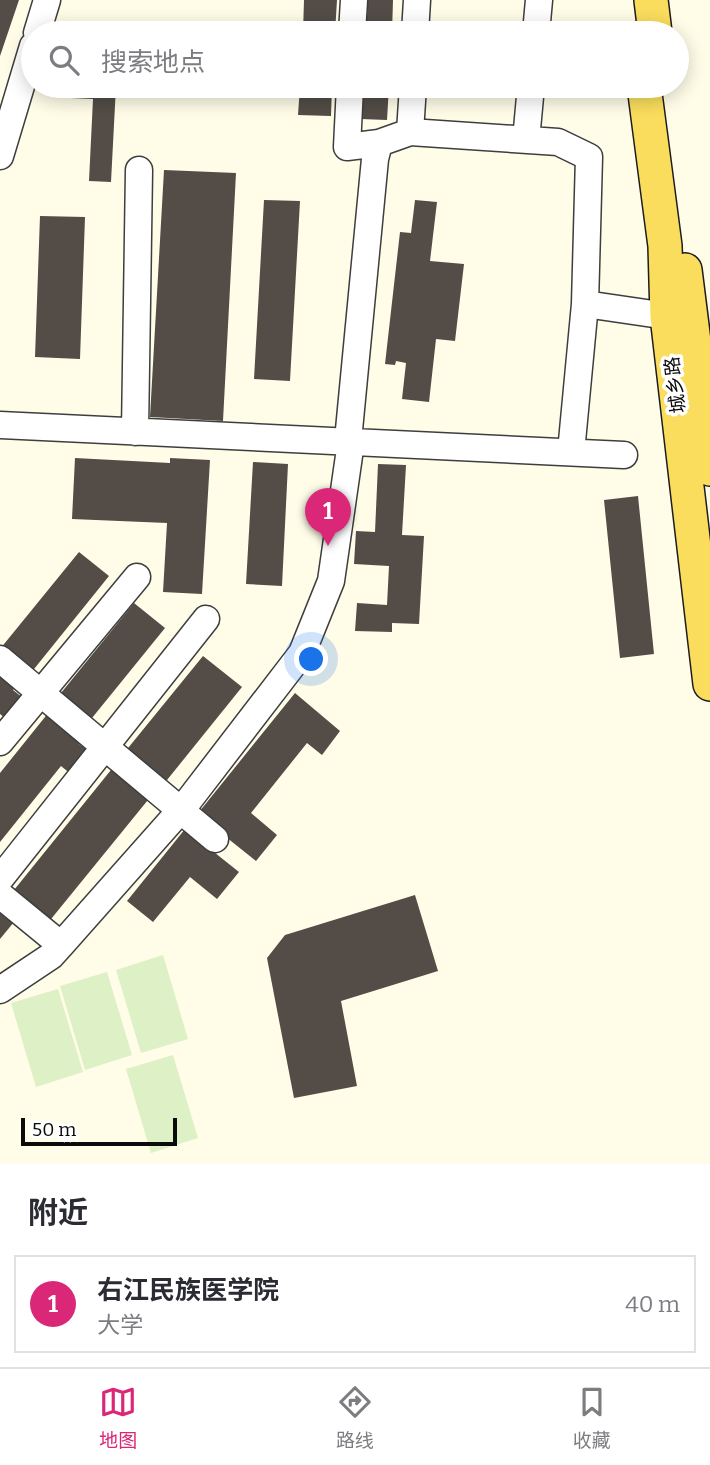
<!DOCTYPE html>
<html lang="zh">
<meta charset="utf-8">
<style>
body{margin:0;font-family:Bitter,"Noto Sans SC",serif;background:#f2f2f3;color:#2b2b33}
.scale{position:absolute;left:21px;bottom:18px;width:156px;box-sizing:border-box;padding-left:7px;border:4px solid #0b0b0b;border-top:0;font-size:19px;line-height:24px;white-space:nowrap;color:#0b0b0b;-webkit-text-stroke:5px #fff;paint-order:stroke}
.you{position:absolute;left:312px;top:660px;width:24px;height:24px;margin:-18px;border:5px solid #fff;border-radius:50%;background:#1a73e8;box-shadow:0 0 0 10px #1a73e833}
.badge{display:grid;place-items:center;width:46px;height:46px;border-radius:50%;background:#db2777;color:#fff;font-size:23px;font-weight:700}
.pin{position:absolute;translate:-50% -58px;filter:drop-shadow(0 2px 4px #0008)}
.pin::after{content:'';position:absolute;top:37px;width:24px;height:21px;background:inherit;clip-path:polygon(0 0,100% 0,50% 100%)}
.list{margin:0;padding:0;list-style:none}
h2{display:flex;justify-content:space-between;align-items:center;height:91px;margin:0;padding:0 28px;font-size:30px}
h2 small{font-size:23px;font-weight:400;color:#7c7c81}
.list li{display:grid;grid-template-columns:46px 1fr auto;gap:21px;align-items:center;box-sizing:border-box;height:98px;margin:0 14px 14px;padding:0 14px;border:2px solid #e1e1e2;border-radius:0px}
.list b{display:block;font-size:26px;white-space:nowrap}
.list p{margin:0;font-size:23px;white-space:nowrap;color:#7c7c81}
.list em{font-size:23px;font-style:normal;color:#7c7c81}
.icon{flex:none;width:38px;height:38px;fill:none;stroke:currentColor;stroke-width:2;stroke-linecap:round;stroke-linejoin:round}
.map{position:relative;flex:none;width:710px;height:1164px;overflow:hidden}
.search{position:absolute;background:#fff;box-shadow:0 4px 18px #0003;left:21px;right:21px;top:21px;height:77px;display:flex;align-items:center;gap:18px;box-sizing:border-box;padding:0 24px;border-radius:38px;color:#7c7c81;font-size:26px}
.sheet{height:203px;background:#fff}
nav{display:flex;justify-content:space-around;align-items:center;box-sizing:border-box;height:98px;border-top:2px solid #e1e1e2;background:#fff;font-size:19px;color:#7c7c81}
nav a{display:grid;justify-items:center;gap:4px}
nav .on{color:#db2777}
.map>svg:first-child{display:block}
</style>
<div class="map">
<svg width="710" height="1164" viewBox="0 0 710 1164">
<rect width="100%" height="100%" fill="#fffce8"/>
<path fill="#def0c5" d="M 163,955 L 188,1039 L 141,1053 L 116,970 Z
M 107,972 L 132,1055 L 85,1070 L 60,986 Z
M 58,989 L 83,1072 L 36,1087 L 11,1003 Z
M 173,1055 L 198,1138 L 151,1153 L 126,1069 Z"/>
<path fill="#534c47" d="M 0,0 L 19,0 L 0,56 Z
M 304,0 L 337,0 L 335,33 L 303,33 Z
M 368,0 L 393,0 L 392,33 L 366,33 Z
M 72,86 L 116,86 L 111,182 L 89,181 L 93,99 L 71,98 Z
M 300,86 L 332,86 L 331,116 L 298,115 Z
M 363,86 L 389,86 L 387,120 L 361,119 Z
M 164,170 L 236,173 L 223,421 L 150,417 Z
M 264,200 L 300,201 L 290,381 L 254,379 Z
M 415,200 L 437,202 L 430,261 L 464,264 L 455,341 L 436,339 L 429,402 L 402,399 L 406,363 L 396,361 L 395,365 L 385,364 L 400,232 L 411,233 Z
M 40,216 L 85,217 L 80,359 L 35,357 Z
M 75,458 L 170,463 L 170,458 L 210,460 L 202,594 L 163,592 L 167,523 L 72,519 Z
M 253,462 L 288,464 L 282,586 L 246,584 Z
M 378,464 L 406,465 L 402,535 L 424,536 L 419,624 L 392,623 L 392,632 L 355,631 L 357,603 L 387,605 L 389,566 L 354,564 L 356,531 L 375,532 Z
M 638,496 L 654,654 L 620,658 L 604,500 Z
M 79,552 L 109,576 L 30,674 L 0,649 Z
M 134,603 L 165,628 L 92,718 L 61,693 Z
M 203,656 L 242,687 L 163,785 L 124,753 Z
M 0,671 L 17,685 L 13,690 L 23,698 L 6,719 L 0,714 Z
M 295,693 L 340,731 L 322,755 L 307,743 L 251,813 L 277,835 L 256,861 L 221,833 L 199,812 Z
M 49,712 L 83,739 L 79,744 L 90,752 L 72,775 L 61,766 L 0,842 L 0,773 Z
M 115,765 L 152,795 L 47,924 L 10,895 Z
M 185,829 L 239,872 L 217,899 L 190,877 L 153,922 L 127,901 Z
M 415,895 L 438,971 L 341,1001 L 357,1086 L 294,1098 L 267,958 L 285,935 Z
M 0,910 L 14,922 L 0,939 Z"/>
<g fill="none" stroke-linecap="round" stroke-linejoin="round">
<defs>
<path id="minor" d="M 37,33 L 47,0
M 352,33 L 354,0
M 415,33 L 417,0
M 536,33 L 539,0
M 350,86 L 347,147 L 379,143 L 410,132 L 413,86
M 410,132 L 558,142 L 589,157 L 585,304
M 526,140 L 531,86
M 0,156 L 33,46
M 0,425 L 624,455
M 135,432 L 139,170
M 571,452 L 585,304 L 667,316
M 0,659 L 215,839
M 0,742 L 137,577
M 0,879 L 206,619
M 0,895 L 61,945
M 0,990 L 51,956 L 61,945 L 186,804 L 302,653 L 331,581 L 351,442 L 349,430 L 375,159 L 379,143"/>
<path id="major" d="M 651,0 L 655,33
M 644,86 L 665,246 L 667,316 L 710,684
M 685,270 L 710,469"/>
</defs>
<use href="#minor" stroke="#3e3e3e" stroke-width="29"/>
<use href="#major" stroke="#1c1c1c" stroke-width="36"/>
<use href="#minor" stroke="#fff" stroke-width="26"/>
<use href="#major" stroke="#fadd5d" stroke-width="33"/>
</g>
<g text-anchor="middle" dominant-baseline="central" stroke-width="7" stroke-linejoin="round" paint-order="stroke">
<g font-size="19" fill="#0b0b0b" stroke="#fff">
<text transform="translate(675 385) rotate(-97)">城乡路</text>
</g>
</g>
</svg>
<div class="scale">50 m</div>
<div class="you"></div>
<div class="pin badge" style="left:328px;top:546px">1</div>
<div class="search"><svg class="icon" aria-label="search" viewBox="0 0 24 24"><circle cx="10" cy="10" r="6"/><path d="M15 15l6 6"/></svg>搜索地点</div>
</div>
<section class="sheet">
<h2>附近<small></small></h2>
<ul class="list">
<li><span class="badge">1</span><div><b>右江民族医学院</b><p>大学</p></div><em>40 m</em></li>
</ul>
</section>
<nav>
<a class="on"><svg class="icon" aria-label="map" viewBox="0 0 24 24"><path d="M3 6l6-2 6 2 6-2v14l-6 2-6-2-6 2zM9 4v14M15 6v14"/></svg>地图</a>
<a><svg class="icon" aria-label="directions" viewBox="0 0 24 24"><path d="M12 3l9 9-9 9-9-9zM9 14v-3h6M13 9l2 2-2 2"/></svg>路线</a>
<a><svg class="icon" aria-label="saved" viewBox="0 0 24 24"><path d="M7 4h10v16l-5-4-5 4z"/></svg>收藏</a>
</nav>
